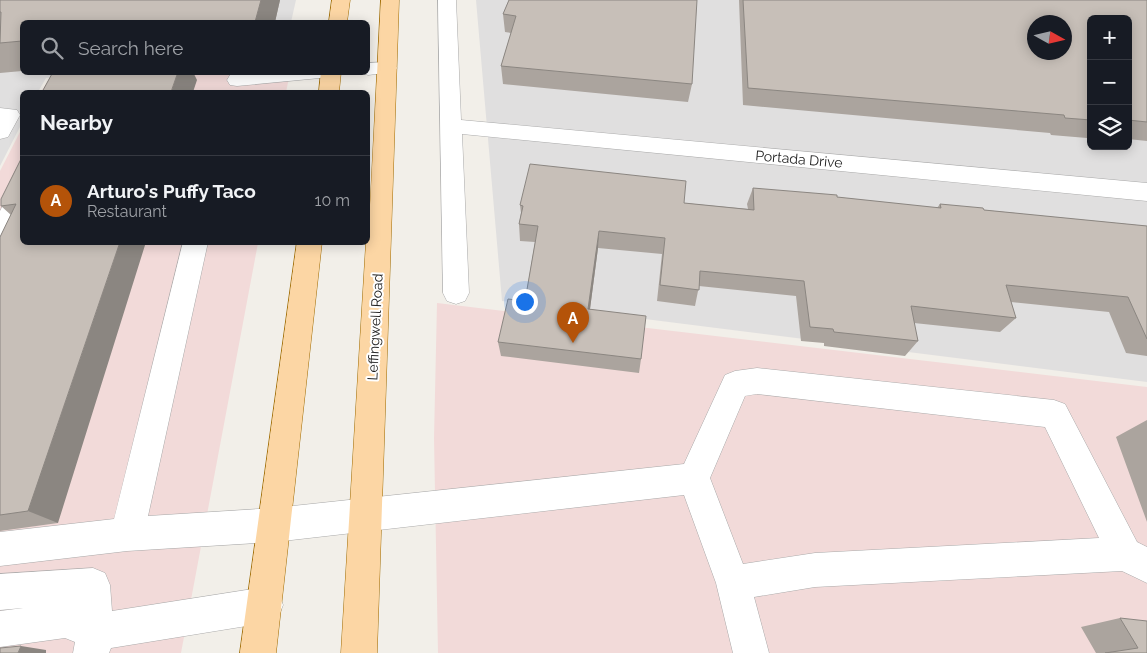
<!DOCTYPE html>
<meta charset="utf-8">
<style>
body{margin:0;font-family:Raleway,sans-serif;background:#242831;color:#f1f3f6}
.controls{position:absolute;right:15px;top:15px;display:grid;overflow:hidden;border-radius:8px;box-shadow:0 2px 12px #0003}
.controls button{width:45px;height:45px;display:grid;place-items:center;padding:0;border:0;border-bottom:1px solid #363941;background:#171b24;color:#f1f3f6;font:25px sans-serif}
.compass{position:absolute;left:1027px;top:15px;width:45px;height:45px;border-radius:50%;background:#171b24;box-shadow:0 2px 12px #0003;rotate:98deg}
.you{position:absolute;left:524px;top:301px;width:18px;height:18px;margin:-12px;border:4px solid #fff;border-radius:50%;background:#1a73e8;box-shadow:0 0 0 8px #1a73e833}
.badge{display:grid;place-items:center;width:32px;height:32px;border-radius:50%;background:#b45309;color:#fff;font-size:16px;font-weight:700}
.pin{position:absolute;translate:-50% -41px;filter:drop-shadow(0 1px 2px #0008)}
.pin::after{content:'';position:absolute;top:26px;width:18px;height:15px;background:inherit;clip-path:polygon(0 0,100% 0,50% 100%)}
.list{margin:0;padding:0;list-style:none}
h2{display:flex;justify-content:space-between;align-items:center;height:65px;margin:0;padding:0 20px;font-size:21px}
h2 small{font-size:16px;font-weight:400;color:#9ea1a6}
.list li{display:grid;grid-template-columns:32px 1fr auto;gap:15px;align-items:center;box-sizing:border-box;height:90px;padding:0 20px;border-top:1px solid #363941}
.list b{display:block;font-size:19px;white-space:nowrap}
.list p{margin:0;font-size:16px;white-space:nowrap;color:#9ea1a6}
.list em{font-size:16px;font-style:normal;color:#9ea1a6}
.icon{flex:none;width:28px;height:28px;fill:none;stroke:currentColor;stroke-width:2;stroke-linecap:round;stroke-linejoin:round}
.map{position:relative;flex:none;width:1147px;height:653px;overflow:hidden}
.search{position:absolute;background:#171b24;box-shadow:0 2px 12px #0003;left:20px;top:20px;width:350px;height:55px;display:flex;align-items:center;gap:12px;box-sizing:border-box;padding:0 18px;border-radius:8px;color:#9ea1a6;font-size:19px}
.panel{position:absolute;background:#171b24;box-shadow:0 2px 12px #0003;left:20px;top:90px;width:350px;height:155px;border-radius:8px}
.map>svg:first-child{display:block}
</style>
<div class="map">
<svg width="1147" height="653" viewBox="0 0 1147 653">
<rect width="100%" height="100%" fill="#f2efe9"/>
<path fill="#e0dfdf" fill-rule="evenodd" d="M 0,0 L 296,0 L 291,22 L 22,22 L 22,72 L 110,73 L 46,78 L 38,92 L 22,92 L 22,123 L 0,166 Z
M 476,0 L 1147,0 L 1147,382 L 502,301 ZM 1091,19 L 1128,19 L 1128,146 L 1091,146 ZM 1034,22 L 1064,22 L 1064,52 L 1034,52 Z"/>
<path fill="#f2dad9" d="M 128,72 L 290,73 L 286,92 L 41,92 L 49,79 Z
M 22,128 L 22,242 L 258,243 L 181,653 L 0,653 L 0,171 Z
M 437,303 L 1147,387 L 1147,653 L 438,653 L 434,438 Z"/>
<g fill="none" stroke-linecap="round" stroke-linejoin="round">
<defs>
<path id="minor" d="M 438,0 L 456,0 L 461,120 L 1147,183 L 1147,201 L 462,134 L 469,293 L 465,301 L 456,304 L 447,301 L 443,293 Z
M 387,62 L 394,64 L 397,68 L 394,72 L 368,75 L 360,72 L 368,72 L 368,63 Z
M 249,72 L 330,72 L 327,76 L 320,78 L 237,86 L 230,85 L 227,80 L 230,75 Z
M 0,108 L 17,110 L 20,115 L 8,137 L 0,139 Z
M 22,182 L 24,248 L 9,278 L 0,281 L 0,211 L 14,184 Z
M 183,242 L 208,242 L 148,516 L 274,508 L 684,464 L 725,375 L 735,371 L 757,368 L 1054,400 L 1065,404 L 1137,542 L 1147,547 L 1147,583 L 1122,571 L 815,587 L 754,597 L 769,653 L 733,653 L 716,583 L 684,495 L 274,542 L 127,551 L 0,566 L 0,532 L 114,519 ZM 757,394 L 1045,427 L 1099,538 L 815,553 L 743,564 L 710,478 L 745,396 Z
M 93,568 L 105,573 L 110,585 L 112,611 L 265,587 L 278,592 L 283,605 L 278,618 L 265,623 L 111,648 L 109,653 L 73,653 L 75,642 L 65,638 L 0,647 L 0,611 L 23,608 L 0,610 L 0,574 Z"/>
<path id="major" d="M 332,0 L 350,0 L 347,22 L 329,22 Z
M 381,0 L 399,0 L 377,653 L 341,653 L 366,242 L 368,242 Z
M 321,72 L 341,72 L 339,92 L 319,92 Z
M 297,242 L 322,242 L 276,653 L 240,653 Z"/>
</defs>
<use href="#minor" stroke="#a9a9a9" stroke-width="1"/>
<use href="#major" stroke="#a06b00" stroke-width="1"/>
<use href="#minor" fill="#fff" fill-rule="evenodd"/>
<use href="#major" fill="#fcd6a4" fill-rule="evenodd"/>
</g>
<path fill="#aba49e" d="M 0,0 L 280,0 L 275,22 L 22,22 L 22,71 L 0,73 Z
M 509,0 L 692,84 L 688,102 L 503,84 L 501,66 L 511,33 L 505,32 L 503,14 Z
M 739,0 L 1147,0 L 1147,141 L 1128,139 L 1128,19 L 1091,19 L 1091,136 L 1090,136 L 1087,138 L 1051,135 L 1050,133 L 743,105 Z
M 22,157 L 58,523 L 0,531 L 0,237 L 11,215 L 1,206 Z
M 753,188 L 937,208 L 940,204 L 984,210 L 1147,226 L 1147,356 L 1126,353 L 1109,312 L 1011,302 L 1016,318 L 1000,332 L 914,323 L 918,341 L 905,356 L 824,346 L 824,343 L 801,341 L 796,296 L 699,286 L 695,306 L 657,301 L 662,254 L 598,248 L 590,309 L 641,359 L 639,373 L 501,356 L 498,342 L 525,301 L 535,242 L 520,241 L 519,224 L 521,213 L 520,205 L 684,203 L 748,209 L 747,204 Z
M 1147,420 L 1147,522 L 1116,437 Z
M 1120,618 L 1147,653 L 1096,653 L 1081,627 Z"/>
<path fill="#8b8681" d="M 261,0 L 280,0 L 275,22 L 255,22 Z
M 178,72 L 193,72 L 197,80 L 193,92 L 171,92 Z
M 599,231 L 598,248 L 588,324 L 588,309 Z
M 120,242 L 146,242 L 58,523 L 28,511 Z
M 21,646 L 46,650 L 46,653 L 18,653 Z"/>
<path fill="#c7bfb8" stroke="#8b8681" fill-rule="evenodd" d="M 0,0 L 261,0 L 255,22 L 22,22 L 22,41 L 0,43 L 1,12 L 0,12 Z
M 509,0 L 697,0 L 692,84 L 501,66 L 516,16 L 503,14 Z
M 743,0 L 1147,0 L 1147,122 L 1128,120 L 1128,19 L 1091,19 L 1091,120 L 1065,118 L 1064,115 L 748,88 ZM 1034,22 L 1064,22 L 1064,52 L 1034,52 Z
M 53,72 L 178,72 L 171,92 L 42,92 Z
M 22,157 L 22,242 L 120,242 L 28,511 L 0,515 L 0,237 L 16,204 L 1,206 L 1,199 Z
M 530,164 L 686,181 L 684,203 L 754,210 L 753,188 L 837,195 L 837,197 L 941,208 L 940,204 L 983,208 L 984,210 L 1147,226 L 1147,339 L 1128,297 L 1006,285 L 1016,318 L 911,306 L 918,341 L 834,332 L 833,329 L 810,327 L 804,281 L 700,271 L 699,290 L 660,285 L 665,238 L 599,231 L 588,309 L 646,316 L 641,359 L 498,342 L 508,299 L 525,301 L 538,226 L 519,224 L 523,206 L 520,205 Z
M 1120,618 L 1147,621 L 1147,653 L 1105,653 L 1138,648 Z
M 21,646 L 18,653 L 0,653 L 0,648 Z"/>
<g text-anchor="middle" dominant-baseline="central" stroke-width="4" stroke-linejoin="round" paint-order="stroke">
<g font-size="14" fill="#222" stroke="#fff">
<text transform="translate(799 159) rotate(5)">Portada Drive</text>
<text transform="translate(375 327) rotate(-87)">Leffingwell Road</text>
</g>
</g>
</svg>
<div class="controls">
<button>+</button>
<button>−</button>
<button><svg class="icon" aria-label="layers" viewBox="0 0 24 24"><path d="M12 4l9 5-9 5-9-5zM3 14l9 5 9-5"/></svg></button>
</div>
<svg class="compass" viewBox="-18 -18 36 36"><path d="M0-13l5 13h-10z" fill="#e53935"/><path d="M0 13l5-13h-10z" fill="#9ea1a6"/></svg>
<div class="you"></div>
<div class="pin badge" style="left:573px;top:343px">A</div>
<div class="search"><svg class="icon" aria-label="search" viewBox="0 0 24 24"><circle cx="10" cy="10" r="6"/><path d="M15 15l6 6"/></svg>Search here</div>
<section class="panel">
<h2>Nearby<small></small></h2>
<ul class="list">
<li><span class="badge">A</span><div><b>Arturo's Puffy Taco</b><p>Restaurant</p></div><em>10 m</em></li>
</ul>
</section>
</div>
